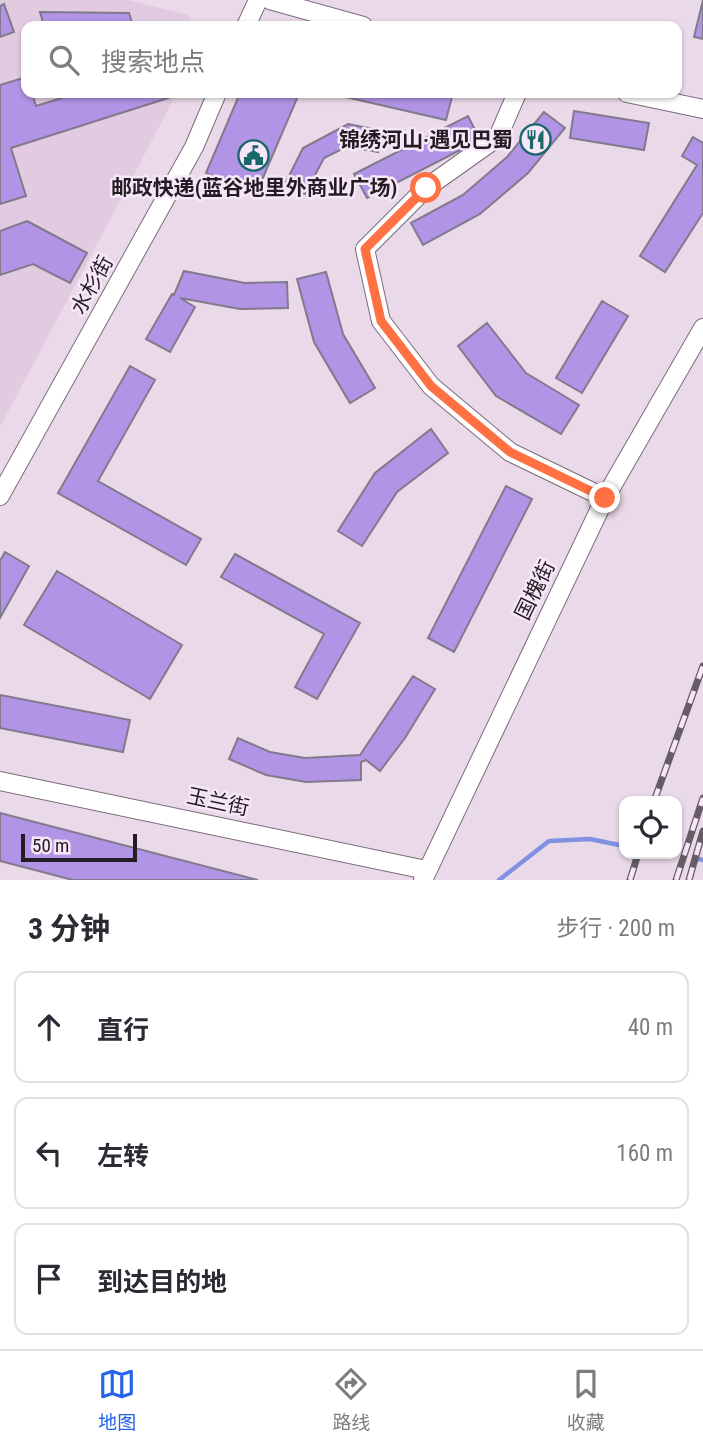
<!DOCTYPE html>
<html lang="zh">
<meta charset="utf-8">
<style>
body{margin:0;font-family:"Roboto Condensed","Noto Sans SC",sans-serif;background:#f7f7f7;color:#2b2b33}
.controls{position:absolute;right:21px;bottom:21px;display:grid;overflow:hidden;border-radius:14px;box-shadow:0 2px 5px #0004}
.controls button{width:63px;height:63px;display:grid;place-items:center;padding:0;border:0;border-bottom:2px solid #e1e1e2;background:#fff;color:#2b2b33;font:35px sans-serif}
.scale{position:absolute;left:21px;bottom:18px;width:116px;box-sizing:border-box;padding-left:7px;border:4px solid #231d23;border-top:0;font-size:19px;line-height:24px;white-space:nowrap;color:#231d23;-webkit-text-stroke:5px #f7e6f7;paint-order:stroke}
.stop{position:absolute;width:21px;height:21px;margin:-16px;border:5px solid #ff7043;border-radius:50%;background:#fff}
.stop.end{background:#ff7043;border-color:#fff;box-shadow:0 2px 7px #0008}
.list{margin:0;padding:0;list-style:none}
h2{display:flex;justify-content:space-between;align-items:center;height:91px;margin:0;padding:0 28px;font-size:30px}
h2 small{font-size:23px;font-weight:400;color:#7c7c81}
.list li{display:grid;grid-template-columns:46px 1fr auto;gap:21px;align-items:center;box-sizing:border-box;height:112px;margin:0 14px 14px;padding:0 14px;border:2px solid #e1e1e2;border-radius:14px}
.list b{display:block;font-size:26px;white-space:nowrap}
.list em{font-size:23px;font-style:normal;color:#7c7c81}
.icon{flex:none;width:38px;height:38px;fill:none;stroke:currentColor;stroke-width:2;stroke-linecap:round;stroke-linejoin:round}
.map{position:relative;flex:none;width:703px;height:880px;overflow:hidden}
.search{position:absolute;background:#fff;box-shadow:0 2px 5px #0004;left:21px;right:21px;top:21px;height:77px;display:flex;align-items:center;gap:18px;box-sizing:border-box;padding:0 24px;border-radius:14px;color:#7c7c81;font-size:26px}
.sheet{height:469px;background:#fff}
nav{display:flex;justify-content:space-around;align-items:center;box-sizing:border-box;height:98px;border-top:2px solid #e1e1e2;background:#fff;font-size:19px;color:#7c7c81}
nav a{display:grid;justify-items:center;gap:4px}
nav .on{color:#2563eb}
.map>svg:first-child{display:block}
</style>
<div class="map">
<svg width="703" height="880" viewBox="0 0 703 880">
<rect width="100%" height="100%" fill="#ead9e9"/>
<path fill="#e2cbe1" d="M 0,0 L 127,0 L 189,15 L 192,26 L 26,26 L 26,93 L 177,93 L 0,427 Z"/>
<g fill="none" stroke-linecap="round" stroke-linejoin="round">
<path stroke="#8191e1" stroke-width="4.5" d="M 669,854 L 674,855
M 694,858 L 703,860
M 499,880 L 549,841 L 590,839 L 624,846"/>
</g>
<path fill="#b294e6" stroke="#807a8c" stroke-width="2" d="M 703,0 L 703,39 L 694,37 Z
M 4,4 L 14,32 L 0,37 L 0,6 Z
M 40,12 L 129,13 L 133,26 L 44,26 Z
M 26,77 L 26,93 L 32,93 L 36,106 L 78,93 L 166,93 L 168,98 L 11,148 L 26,196 L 0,204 L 0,85 Z
M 240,93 L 305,93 L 298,96 L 256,194 L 206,173 Z
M 328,93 L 453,93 L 446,120 Z
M 574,111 L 649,123 L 644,150 L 570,138 Z
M 544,112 L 565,128 L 528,173 L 480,214 L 423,245 L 411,223 L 463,195 L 507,157 Z
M 468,116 L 480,140 L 367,198 L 354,174 Z
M 348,124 L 383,131 L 378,152 L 348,146 L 324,158 L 305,194 L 285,184 L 303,148 Z
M 693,137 L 703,143 L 703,213 L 665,272 L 640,256 L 697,165 L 682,156 Z
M 27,221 L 87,253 L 70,283 L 33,264 L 0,275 L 0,231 Z
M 184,271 L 245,283 L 287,282 L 288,308 L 240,309 L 180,298 L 195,307 L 170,352 L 146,339 L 172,294 L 174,295 Z
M 326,272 L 343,334 L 375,388 L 350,403 L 314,342 L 297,279 Z
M 602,301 L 628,316 L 582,393 L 556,378 Z
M 487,323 L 526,373 L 579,405 L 561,434 L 496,396 L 458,346 Z
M 130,366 L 155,380 L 98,481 L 201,539 L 186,565 L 58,493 Z
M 431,429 L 448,453 L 397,492 L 362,546 L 338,531 L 375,473 Z
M 506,486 L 532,499 L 454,652 L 428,638 Z
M 5,552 L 29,566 L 0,618 L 0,561 Z
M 235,554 L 360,623 L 317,699 L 295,687 L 324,634 L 221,577 Z
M 57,571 L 182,645 L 150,699 L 24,625 Z
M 413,676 L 435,689 L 405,738 L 380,771 L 366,760 L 361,762 L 361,780 L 306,782 L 266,775 L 229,759 L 238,738 L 270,752 L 305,758 L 360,755 Z
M 0,695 L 130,720 L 123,752 L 0,728 Z
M 0,813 L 258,880 L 73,880 L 0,861 Z"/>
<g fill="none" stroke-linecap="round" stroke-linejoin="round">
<defs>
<path id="minor" d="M 270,0 L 363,26
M 246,26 L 258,0
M 517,93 L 498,137 L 426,188 L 365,249 L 381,321 L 431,386 L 510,452 L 605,498
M 627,93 L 703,109
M 0,496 L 194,147 L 217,93
M 0,781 L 426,870
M 423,880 L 605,498 L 703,328"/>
</defs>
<use href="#minor" stroke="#7b6c7b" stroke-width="20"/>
<use href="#minor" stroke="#fff" stroke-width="18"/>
<defs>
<path id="rail" d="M 654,801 L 703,666
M 630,880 L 638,854
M 676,880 L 703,798
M 689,880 L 703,831"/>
</defs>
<use href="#rail" stroke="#665c65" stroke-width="7"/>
<use href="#rail" stroke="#f7e6f7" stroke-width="4.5" stroke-dasharray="13" stroke-linecap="butt"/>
</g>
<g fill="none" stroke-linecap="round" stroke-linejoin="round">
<path stroke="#ff7043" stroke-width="9" d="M 426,188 L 365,249 L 381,321 L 431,386 L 510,452 L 605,498"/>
</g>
<defs>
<symbol id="restaurant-ring" viewBox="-11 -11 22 22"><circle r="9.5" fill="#f7e6f7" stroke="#196769" stroke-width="1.5"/><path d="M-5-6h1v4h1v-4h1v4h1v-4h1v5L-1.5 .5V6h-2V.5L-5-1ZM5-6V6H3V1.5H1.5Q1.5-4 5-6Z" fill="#196769"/></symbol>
<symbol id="civic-ring" viewBox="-11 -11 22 22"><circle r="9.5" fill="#f7e6f7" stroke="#196769" stroke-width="1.5"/><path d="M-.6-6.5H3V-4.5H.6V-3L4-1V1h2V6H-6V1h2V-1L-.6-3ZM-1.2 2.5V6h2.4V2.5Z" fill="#196769"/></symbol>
</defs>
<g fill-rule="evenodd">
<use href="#restaurant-ring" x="518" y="122" width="35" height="35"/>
<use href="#civic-ring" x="236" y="138" width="35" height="35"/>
</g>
<g text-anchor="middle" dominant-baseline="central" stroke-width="5" stroke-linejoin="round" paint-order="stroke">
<g font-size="21" font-weight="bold" fill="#231d23" stroke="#f7e6f7" text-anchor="end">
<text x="513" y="140">锦绣河山·遇见巴蜀</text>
<text x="254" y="188" text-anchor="middle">邮政快递(蓝谷地里外商业广场)</text>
</g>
<g font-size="21" fill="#231d23" stroke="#f7e6f7">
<text transform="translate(92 285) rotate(-61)">水杉街</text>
<text transform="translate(535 590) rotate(-64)">国槐街</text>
<text transform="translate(218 802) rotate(12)">玉兰街</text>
</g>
</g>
</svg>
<div class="controls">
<button><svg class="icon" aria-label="locate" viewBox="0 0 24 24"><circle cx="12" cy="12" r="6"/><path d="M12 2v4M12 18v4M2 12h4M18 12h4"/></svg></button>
</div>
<div class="scale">50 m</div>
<div class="stop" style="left:426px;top:188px"></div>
<div class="stop end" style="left:605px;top:498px"></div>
<div class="search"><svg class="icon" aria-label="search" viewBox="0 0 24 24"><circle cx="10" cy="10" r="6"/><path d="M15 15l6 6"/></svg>搜索地点</div>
</div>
<section class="sheet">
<h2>3 分钟<small>步行 · 200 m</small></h2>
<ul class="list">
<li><svg class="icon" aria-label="ahead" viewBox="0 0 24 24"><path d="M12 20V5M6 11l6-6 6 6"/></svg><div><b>直行</b></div><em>40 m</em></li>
<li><svg class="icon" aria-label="left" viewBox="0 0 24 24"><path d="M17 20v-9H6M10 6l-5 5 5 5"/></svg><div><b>左转</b></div><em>160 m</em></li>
<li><svg class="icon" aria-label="arrive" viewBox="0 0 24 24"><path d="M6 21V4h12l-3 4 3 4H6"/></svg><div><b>到达目的地</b></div></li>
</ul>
</section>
<nav>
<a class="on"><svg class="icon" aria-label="map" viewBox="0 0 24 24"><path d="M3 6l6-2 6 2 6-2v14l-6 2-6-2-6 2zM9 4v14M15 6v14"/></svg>地图</a>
<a><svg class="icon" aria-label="directions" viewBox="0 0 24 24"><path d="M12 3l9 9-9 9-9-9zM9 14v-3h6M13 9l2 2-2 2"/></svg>路线</a>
<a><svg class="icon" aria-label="saved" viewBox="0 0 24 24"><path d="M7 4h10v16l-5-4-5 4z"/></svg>收藏</a>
</nav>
